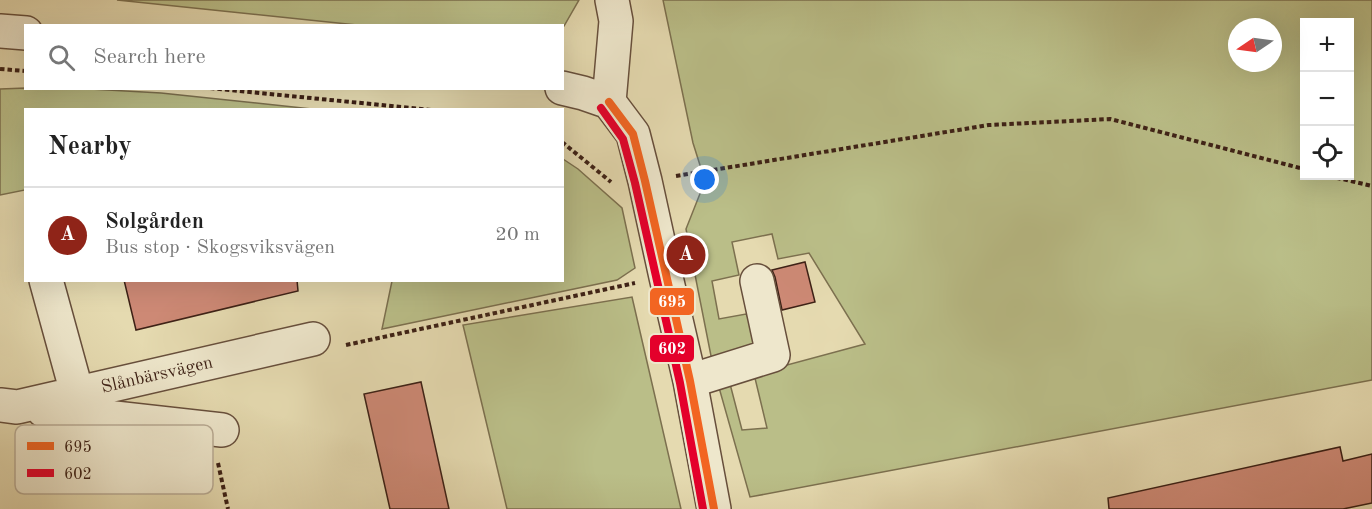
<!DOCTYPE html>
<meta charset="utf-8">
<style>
body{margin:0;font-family:"Old Standard TT",serif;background:#f2f2f2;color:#222}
.controls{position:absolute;right:18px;top:18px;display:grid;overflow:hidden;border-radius:0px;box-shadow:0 6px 24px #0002}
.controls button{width:54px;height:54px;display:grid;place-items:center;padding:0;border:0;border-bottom:2px solid #e0e0e0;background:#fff;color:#222;font:30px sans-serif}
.compass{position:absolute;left:1228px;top:18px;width:54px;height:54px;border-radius:50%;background:#fff;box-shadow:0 6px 24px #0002;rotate:257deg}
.you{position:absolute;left:705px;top:180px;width:21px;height:21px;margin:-15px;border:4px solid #fff;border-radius:50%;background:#1a73e8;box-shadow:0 0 0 9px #1a73e833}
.badge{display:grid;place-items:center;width:39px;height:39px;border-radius:50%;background:#8f2418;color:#fff;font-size:20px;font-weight:700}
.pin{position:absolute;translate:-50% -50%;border:3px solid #fff;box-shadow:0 2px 6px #0006}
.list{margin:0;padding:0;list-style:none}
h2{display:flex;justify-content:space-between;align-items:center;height:78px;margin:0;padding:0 24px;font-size:26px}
h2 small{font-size:20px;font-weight:400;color:#767676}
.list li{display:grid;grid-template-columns:39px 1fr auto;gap:18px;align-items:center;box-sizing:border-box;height:96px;padding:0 24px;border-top:2px solid #e0e0e0}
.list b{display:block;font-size:22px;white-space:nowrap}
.list p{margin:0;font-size:20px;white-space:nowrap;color:#767676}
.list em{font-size:20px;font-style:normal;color:#767676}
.icon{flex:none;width:33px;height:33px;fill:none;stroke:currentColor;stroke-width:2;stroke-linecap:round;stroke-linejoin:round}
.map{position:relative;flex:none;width:1372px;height:509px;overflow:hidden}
.search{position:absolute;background:#fff;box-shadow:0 6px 24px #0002;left:24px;top:24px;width:540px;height:66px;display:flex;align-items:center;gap:15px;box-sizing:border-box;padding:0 21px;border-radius:0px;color:#767676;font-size:22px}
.panel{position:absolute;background:#fff;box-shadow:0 6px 24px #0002;left:24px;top:108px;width:540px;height:174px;border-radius:0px}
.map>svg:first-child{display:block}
</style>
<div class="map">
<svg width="1372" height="509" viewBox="0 0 1372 509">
<rect width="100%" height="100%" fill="#e5dab0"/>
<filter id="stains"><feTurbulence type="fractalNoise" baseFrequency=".00333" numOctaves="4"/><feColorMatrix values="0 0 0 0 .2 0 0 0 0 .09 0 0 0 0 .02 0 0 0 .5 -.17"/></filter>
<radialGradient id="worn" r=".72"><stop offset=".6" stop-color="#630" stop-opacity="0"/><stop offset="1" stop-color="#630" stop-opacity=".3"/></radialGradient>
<path fill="#babe88" stroke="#7c704f" stroke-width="1.5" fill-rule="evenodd" d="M 117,0 L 579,0 L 564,26 L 563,27 L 562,26 L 357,25 Z
M 663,0 L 1372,0 L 1372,380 L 750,497 L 718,384 L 729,380 L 742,430 L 767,428 L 754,374 L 865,344 L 809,253 L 778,259 L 772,234 L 732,242 L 739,275 L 712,281 L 719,319 L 746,314 L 756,332 L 752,349 L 712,361 L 686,229 L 705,181 L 693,143 ZM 1304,22 L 1350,22 L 1350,176 L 1304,176 ZM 1237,27 L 1273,27 L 1273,63 L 1237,63 Z
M 26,88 L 90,89 L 161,93 L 312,109 L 26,110 L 25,190 L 0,195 L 0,89 Z
M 563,159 L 578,169 L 622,208 L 635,268 L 617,280 L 382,329 L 392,281 L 562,280 Z
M 632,297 L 681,509 L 507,509 L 463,325 Z"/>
<path fill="#cd8975" stroke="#3d2116" stroke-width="1.5" d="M 805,262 L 815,302 L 782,310 L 775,277 L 772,270 Z
M 124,280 L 297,280 L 298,291 L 136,330 Z
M 421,382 L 449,509 L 390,509 L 364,394 Z
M 1340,447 L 1343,461 L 1372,454 L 1372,503 L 1343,509 L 1109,509 L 1108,498 Z"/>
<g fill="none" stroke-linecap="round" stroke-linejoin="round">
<defs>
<path id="minor" d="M 0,31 L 26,33
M 562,88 L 583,93 L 609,102
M 609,102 L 633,134 L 645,181 L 666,277 L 690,381 L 714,509
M 609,102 L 616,21 L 612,0
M 46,280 L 77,393
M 690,381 L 773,355 L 757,281
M 0,405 L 17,407 L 313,339
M 43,410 L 222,430"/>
</defs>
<use href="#minor" stroke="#674f3c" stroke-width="36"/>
<path stroke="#3d2116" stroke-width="4" stroke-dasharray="4.5 3" stroke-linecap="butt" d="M 0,69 L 26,71
M 210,88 L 431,110
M 562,142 L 611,182
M 676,176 L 989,125 L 1110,119 L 1304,169
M 1329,176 L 1372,186
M 346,345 L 635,283
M 218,463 L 228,509"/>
<use href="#minor" stroke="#eee7cc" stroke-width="33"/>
<defs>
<path id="bus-1" d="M 609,102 L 633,134 L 645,181 L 690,381 L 714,509"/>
<path id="bus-2" d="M 601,108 L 623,139 L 635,183 L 680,383 L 703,509"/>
</defs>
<use href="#bus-1" stroke="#eee7cc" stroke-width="12"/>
<use href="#bus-2" stroke="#eee7cc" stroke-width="12"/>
<use href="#bus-1" stroke="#f26522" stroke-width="8"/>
<use href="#bus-2" stroke="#e4002b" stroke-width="8"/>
</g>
<g text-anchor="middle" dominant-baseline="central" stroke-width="5" stroke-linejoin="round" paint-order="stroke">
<g font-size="18" fill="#3d2116" stroke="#eee7cc">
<text transform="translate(157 375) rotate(-13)">Slånbärsvägen</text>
</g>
</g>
<rect x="15" y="425" width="198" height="69" rx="9" fill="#eee7cc" stroke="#b9ac95" stroke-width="1.5"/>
<rect x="27" y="442" width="27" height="8" fill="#f26522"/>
<rect x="27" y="469" width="27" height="8" fill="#e4002b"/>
<g font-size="16" fill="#3d2116">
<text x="64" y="452">695</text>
<text x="64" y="479">602</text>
</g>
<g stroke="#eee7cc" stroke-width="2">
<rect x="649" y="287" width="46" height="29" rx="6" fill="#f26522"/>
<rect x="649" y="334" width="46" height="29" rx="6" fill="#e4002b"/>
</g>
<g font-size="16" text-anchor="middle" font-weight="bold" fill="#fff">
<text x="672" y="307">695</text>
<text x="672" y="354">602</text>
</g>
<rect width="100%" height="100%" filter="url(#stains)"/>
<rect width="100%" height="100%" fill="url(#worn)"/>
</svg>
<div class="controls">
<button>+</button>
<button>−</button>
<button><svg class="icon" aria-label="locate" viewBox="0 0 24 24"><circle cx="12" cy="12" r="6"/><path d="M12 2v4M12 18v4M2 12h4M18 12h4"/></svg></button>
</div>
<svg class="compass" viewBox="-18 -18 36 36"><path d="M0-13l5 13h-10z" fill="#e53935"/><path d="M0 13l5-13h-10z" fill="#767676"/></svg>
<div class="you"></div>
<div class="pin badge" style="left:686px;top:255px">A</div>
<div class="search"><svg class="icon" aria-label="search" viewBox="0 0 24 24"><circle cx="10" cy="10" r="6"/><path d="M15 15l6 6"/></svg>Search here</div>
<section class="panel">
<h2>Nearby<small></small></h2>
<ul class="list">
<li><span class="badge">A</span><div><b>Solgården</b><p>Bus stop · Skogsviksvägen</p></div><em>20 m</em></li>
</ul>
</section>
</div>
